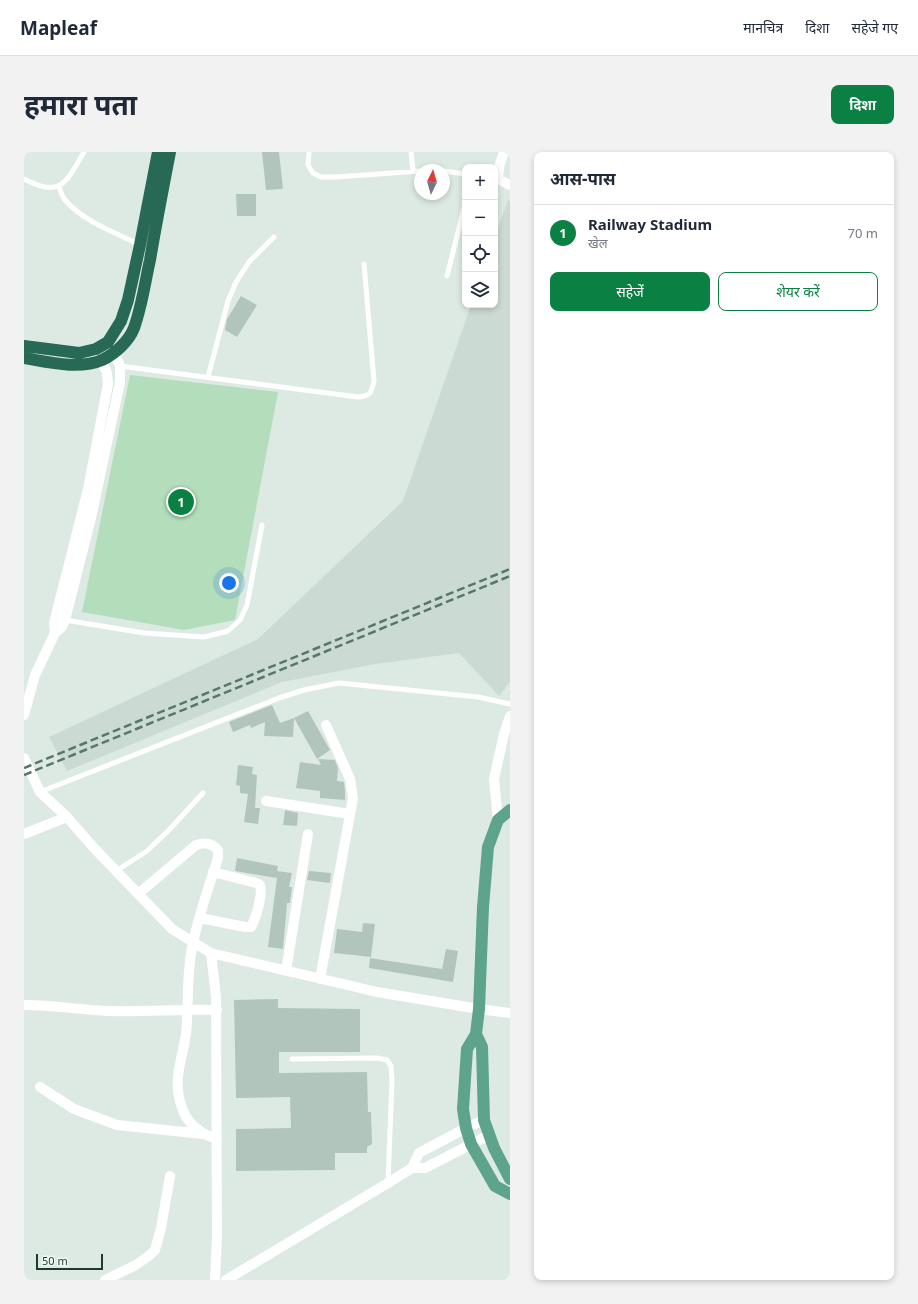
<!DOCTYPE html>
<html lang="hi">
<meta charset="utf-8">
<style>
body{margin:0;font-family:"Noto Sans","Noto Sans Devanagari",sans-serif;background:#f2f2f3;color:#1f2937}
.controls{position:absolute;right:12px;top:12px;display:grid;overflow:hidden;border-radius:8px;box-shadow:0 2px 6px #0003}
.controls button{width:36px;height:36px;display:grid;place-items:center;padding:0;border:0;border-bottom:1px solid #e0e1e3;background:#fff;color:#1f2937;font:20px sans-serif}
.compass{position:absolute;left:390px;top:12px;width:36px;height:36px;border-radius:50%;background:#fff;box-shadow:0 2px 6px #0003;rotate:5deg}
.scale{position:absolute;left:12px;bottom:10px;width:67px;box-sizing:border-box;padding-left:4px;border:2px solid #1e3b30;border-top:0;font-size:11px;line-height:14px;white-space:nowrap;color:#1e3b30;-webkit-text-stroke:3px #edf7f1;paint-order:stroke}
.you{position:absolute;left:205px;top:431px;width:14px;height:14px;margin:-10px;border:3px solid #fff;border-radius:50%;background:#1a73e8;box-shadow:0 0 0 6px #1a73e833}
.badge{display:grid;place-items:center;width:26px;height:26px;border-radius:50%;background:#0b8043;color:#fff;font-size:13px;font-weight:700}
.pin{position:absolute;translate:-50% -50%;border:2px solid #fff;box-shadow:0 1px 4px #0006}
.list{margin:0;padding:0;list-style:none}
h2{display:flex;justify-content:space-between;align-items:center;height:52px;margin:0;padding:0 16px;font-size:17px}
h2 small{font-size:13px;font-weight:400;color:#747a83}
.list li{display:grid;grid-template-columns:26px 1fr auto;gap:12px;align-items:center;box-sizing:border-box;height:56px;padding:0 16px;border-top:1px solid #e0e1e3}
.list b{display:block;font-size:15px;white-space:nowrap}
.list p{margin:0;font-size:13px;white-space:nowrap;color:#747a83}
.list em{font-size:13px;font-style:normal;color:#747a83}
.actions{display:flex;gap:8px;padding:12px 16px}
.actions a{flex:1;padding:9px 0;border:1px solid #0b8043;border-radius:8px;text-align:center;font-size:14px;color:#0b8043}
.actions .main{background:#0b8043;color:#fff}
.icon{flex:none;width:22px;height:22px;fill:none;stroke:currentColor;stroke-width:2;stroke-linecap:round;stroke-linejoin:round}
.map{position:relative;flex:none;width:486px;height:1128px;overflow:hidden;border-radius:8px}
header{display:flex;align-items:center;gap:24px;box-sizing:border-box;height:56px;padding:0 20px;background:#fff;border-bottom:1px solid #e0e1e3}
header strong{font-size:19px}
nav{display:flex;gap:22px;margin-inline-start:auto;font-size:14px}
.intro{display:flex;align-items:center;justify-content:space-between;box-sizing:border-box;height:96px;padding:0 24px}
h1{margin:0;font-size:28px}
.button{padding:10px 18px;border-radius:8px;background:#0b8043;color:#fff;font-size:14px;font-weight:700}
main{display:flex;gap:24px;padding:0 24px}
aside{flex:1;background:#fff;border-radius:8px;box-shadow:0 2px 6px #0003}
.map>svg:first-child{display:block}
</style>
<header>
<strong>Mapleaf</strong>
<nav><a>मानचित्र</a><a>दिशा</a><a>सहेजे गए</a></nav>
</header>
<div class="intro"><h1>हमारा पता</h1><a class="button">दिशा</a></div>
<main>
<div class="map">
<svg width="486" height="1128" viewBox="0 0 486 1128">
<rect width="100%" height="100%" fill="#ddeae3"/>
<path fill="#cbdad2" d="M 484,48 L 486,49 L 486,530 L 475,544 L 435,501 L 351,512 L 258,530 L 43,619 L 25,585 L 234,487 L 379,349 L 447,153 L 471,153 L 471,85 Z"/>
<path fill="#b4debb" d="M 106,223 L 254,240 L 211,468 L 160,478 L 58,460 Z"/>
<path fill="#b2c5bc" d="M 238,0 L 255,0 L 259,37 L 242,38 Z
M 212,42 L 232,42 L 232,64 L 213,64 Z
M 217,144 L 233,153 L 213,185 L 201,178 L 203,167 Z
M 248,553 L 256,571 L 270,566 L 269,585 L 240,584 L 241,570 L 227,576 L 226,573 L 209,580 L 205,570 Z
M 284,559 L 306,598 L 293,607 L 270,566 Z
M 294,607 L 311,608 L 314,616 L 313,629 L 320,630 L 321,640 L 321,648 L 296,646 L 296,639 L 272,636 L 276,610 L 297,613 Z
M 214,613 L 229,615 L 228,622 L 233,623 L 231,656 L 236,656 L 234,672 L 220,670 L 224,642 L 216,641 L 216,634 L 212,633 Z
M 261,658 L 274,661 L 273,674 L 259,673 Z
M 213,706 L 254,714 L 253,719 L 268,721 L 265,735 L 268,735 L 266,751 L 263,751 L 259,797 L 244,795 L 253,726 L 211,719 Z
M 285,719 L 307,721 L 306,731 L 283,728 Z
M 339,771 L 351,772 L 347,805 L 310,801 L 313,777 L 338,780 Z
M 422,797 L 434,799 L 429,830 L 345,816 L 346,806 L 418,817 Z
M 254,847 L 254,856 L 336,857 L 336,900 L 255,900 L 255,921 L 343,920 L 344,960 L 347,960 L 348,992 L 343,995 L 343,1001 L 311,1001 L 311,1018 L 212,1019 L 212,977 L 267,976 L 266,945 L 212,946 L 210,848 Z"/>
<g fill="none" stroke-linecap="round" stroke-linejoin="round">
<path stroke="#fff" stroke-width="5" d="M 285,0 L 284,13 L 289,21 L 297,25 L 312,25 L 396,19
M 387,0 L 389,19
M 420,19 L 441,22
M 0,27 C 37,47 42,30 60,0
M 35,34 C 36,38 38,44 41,48 C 59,69 91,81 115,92
M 423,124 L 441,52
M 96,214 L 334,245 C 347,244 347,241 350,229 L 340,112
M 184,225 L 204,149 L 212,130 L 225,110 L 250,85
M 41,468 L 120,481 L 180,485 L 204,479 L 216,468 L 223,453 L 238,373
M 16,640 L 255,546 L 280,538 L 315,531 L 454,545 L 486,552
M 92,719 L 123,699 L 145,678 L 179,641
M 268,907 L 353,906 L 363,908 L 367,914 L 368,928 L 364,1030"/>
<path stroke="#fff" stroke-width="10" d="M 480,0 L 475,15 L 474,27 L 486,33
M 31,481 L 38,475 L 41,468 L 67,366 L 96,230 L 96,214 L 87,195
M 0,563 L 11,523 L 31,481 L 30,471 L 64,337 L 84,232 L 83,221 L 74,201
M 0,606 L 16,640 L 43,665 L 69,695 L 148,777 L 187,801 L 353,840 L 455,857 L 486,861
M 242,649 L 326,662
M 474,668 L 470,627 L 480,582 L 486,564
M 0,682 L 43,665
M 114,742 L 172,693 C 181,690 188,691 194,698 L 194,706 C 185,734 175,762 169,791 C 162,820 165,852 162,882 C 158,908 148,929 158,956 C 164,973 177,982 193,987
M 176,766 L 221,775 L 227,775 C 232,766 239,742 236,733 L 232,731 L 189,720
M 187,801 L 192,845 L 193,1085 L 191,1128
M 262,819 L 284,682
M 296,827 L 329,646 L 326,627 L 302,573
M 0,853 C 29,853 57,858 85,859 C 121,860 157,857 193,858
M 16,935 L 50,957 L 93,973 L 179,982
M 388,1016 L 401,1016 L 465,983
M 81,1128 L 112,1113 L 126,1103 L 131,1098 L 137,1076 L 146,1024
M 202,1128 L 364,1031 L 388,1016 L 395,1001 L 442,976 L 460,968"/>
<path stroke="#5ea38c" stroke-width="12" d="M 486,658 L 474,668 L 464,695 L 459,755 L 455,857 L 452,882 L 443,897 L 439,957 L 442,976 L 447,992 L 471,1034 L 486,1042
M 452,882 L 458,895 L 460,968 L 470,996 L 486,1027"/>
<path stroke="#286956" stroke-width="12" d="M 0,194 L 55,201 L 72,197 L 84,190 L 97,169 L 104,148 L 116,93 L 134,0
M 0,206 C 24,210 55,218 78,208 C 91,202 105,189 110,176 C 118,154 121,130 126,108 C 132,72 139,36 146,0"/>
<path stroke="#57776c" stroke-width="2.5" stroke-dasharray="8 4" stroke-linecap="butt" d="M 0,616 L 486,417
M 0,623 L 486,424"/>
</g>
</svg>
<div class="controls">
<button>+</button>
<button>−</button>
<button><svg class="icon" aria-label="locate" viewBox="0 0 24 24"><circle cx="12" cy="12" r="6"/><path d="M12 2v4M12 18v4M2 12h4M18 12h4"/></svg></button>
<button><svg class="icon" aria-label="layers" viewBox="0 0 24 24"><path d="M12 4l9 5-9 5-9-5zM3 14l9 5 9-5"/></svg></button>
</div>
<svg class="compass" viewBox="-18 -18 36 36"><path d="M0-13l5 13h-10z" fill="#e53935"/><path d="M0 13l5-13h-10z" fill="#747a83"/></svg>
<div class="scale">50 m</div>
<div class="you"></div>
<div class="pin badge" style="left:157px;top:350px">1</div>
</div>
<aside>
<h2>आस-पास<small></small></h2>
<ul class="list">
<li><span class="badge">1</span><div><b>Railway Stadium</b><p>खेल</p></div><em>70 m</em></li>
</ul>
<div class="actions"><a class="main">सहेजें</a><a>शेयर करें</a></div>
</aside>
</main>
